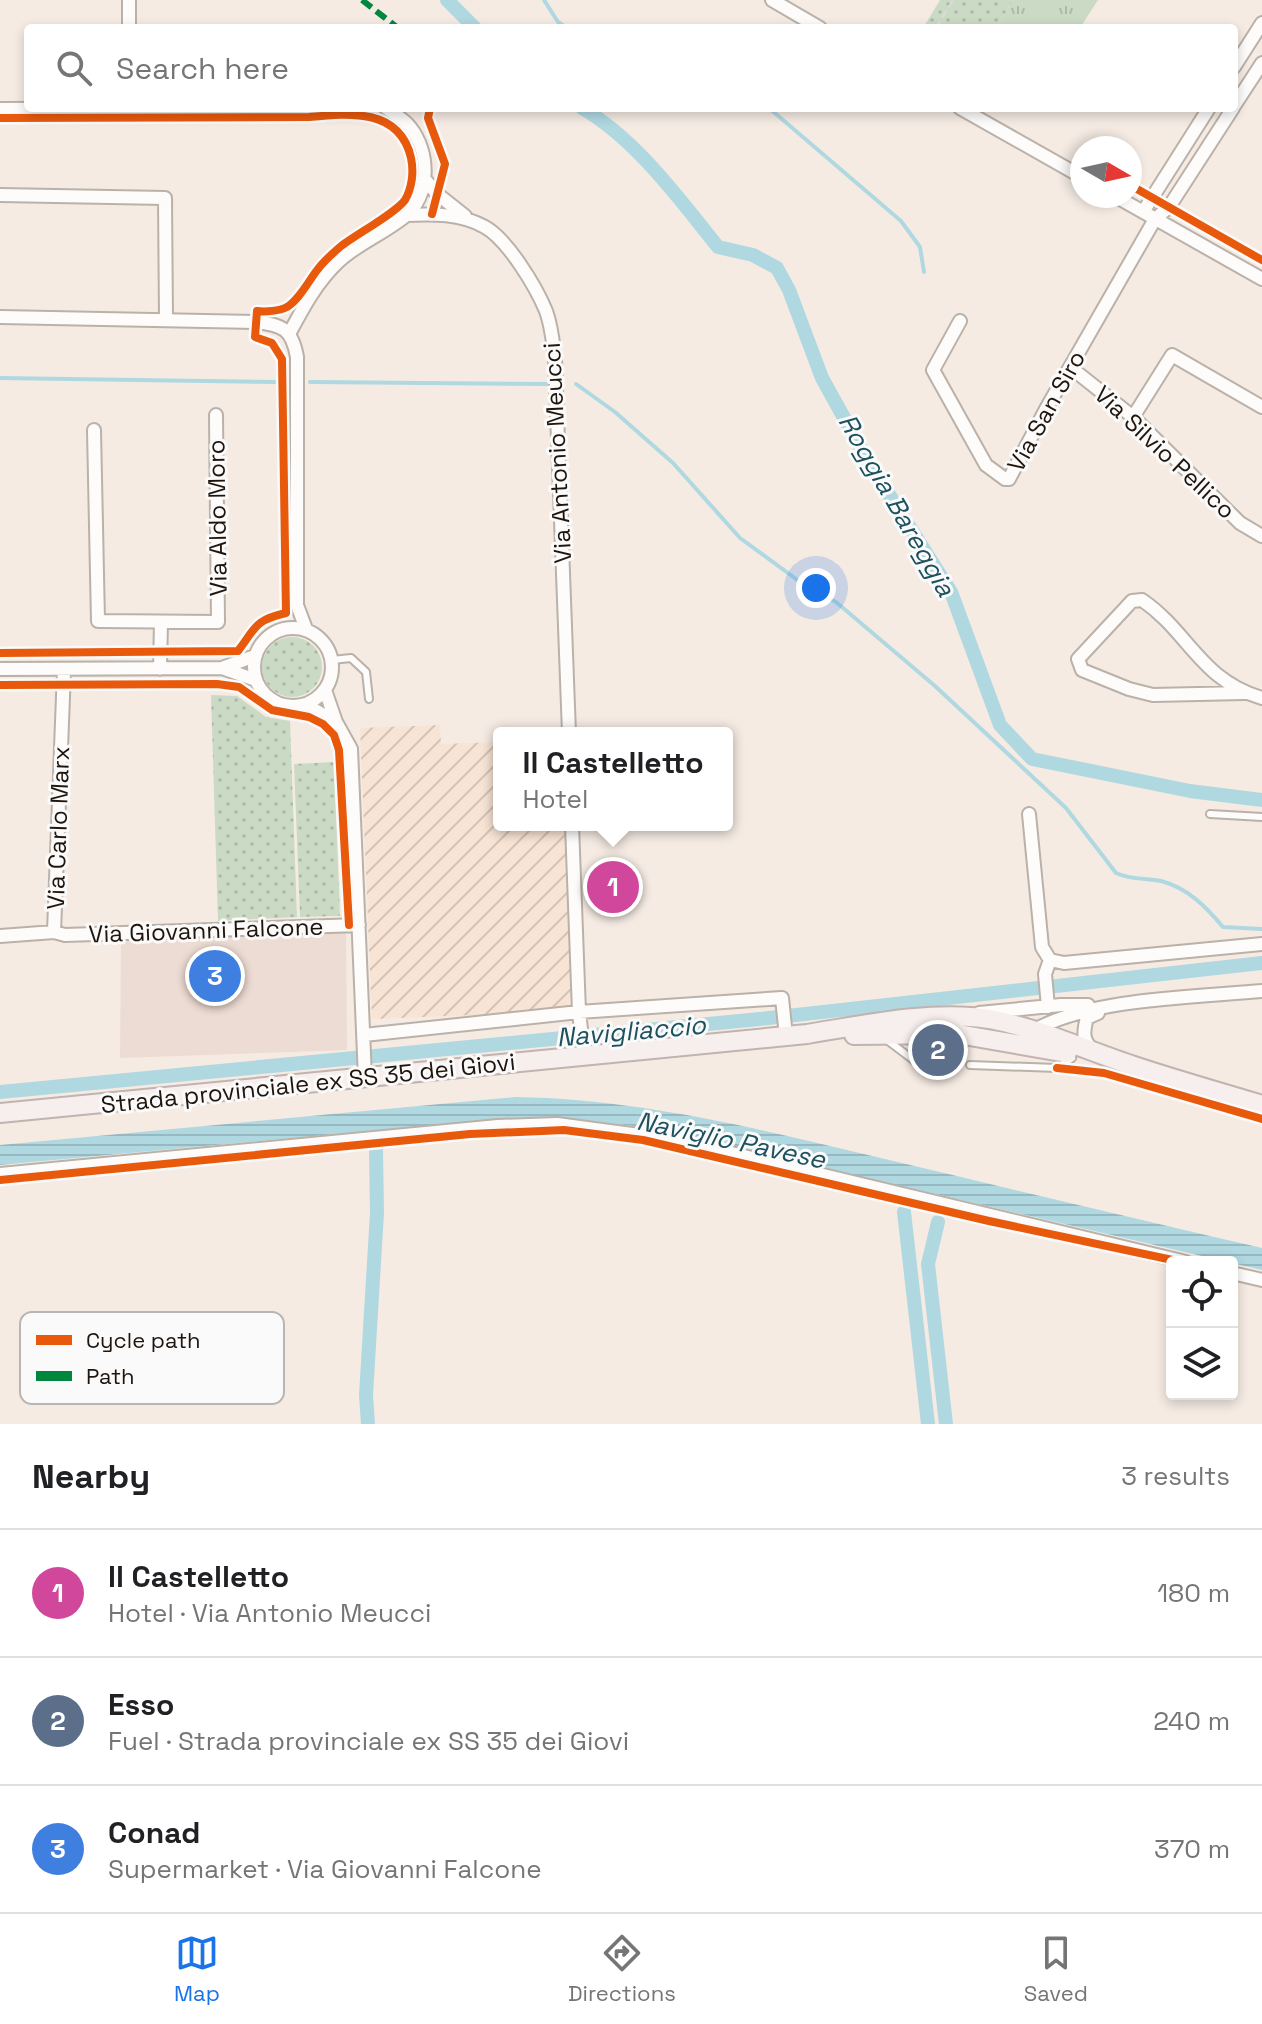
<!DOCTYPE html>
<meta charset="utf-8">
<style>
body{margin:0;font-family:"Space Grotesk",sans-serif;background:#f2f2f2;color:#202124}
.controls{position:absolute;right:24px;bottom:24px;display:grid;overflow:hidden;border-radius:8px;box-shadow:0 4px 12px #0003}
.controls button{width:72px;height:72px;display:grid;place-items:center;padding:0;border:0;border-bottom:2px solid #e0e0e0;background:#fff;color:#202124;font:40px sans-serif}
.compass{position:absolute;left:1070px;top:136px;width:72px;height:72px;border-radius:50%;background:#fff;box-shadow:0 4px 12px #0003;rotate:99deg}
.you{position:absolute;left:816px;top:588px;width:28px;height:28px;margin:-20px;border:6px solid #fff;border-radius:50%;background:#1a73e8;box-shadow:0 0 0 12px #1a73e833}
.badge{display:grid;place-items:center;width:52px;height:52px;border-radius:50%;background:#1a73e8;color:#fff;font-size:26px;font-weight:700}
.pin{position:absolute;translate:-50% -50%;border:4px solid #fff;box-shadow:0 2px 8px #0006}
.popup{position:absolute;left:493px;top:727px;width:240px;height:104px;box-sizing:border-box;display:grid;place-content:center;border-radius:8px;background:#fff;filter:drop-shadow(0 2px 6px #0005);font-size:26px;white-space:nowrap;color:#757577}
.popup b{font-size:30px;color:#202124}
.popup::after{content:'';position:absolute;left:50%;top:100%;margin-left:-16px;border:16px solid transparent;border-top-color:#fff}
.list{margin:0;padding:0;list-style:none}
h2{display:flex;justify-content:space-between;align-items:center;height:104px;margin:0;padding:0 32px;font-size:34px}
h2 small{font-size:26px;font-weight:400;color:#757577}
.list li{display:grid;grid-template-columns:52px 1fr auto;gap:24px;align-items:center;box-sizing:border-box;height:128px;padding:0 32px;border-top:2px solid #e0e0e0}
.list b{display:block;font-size:30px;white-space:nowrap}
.list p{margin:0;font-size:26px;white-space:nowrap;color:#757577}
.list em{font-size:26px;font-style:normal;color:#757577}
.icon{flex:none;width:44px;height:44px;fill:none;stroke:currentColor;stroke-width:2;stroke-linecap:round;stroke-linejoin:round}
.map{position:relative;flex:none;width:1262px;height:1424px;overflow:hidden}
.search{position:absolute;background:#fff;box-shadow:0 4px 12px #0003;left:24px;right:24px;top:24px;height:88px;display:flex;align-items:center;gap:20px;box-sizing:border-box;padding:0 28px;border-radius:8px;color:#757577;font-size:30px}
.sheet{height:488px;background:#fff}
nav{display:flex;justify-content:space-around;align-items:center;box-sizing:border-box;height:112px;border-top:2px solid #e0e0e0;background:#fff;font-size:22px;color:#757577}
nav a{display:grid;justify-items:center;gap:4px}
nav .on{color:#1a73e8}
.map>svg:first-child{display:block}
</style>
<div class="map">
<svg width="1262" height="1424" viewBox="0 0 1262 1424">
<defs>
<pattern id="industrial-furrows" width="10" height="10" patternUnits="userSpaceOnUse" patternTransform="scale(2)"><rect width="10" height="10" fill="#f8e4d4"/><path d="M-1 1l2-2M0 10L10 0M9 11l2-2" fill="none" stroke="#d4c3b5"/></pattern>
<pattern id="grass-tufts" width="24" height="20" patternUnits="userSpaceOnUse" patternTransform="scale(2)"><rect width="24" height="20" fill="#cadac5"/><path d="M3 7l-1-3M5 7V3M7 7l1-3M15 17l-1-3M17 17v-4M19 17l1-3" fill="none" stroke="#adbaa8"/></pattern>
<pattern id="park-dots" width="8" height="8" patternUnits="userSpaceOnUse" patternTransform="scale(2)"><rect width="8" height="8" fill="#cadac5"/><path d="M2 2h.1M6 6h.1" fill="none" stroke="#adbaa8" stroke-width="1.8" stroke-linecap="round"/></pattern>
<pattern id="water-rules" width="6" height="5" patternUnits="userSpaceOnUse" patternTransform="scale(2)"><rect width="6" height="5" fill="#b0d8e1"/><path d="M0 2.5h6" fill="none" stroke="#97b8c0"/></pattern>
</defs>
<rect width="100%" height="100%" fill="#f5ebe3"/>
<path fill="#eddcd3" d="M 346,923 L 347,1050 L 120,1058 L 121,939 Z"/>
<path fill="url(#industrial-furrows)" d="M 440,725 L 441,744 L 499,742 L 499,825 L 567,825 L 575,1011 L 372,1019 L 360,728 Z"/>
<path fill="url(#grass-tufts)" d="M 1013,0 L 1098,0 L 1080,28 L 996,28 Z"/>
<path fill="url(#park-dots)" d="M 940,0 L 1013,0 L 996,28 L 923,28 Z
M262 667a30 30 0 1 1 60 0a30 30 0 1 1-60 0Z
M 211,695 L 237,696 L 266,717 L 290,721 L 297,917 L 218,921 Z
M 334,762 L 340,916 L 300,917 L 294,764 Z"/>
<path fill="url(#water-rules)" d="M 516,1097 C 641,1099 764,1130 885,1159 C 1011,1189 1136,1219 1262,1248 L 1262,1270 L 652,1128 L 553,1117 L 509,1118 L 0,1165 L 0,1145 Z"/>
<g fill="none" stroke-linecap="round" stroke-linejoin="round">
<path stroke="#b0d8e1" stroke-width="4" d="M 544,0 L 558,22 L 567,28
M 769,108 L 901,221 L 920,247 L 924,272
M 0,378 L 275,382
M 310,382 L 550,384
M 576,384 L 615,412 L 673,463 L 740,538 L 807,587 L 836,602 L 935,686 L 1066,808 L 1116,873 C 1131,880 1145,878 1161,881 C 1188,888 1206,907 1223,927 L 1262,929"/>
<path stroke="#b0d8e1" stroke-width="14" d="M 447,0 L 475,28
M 582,108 C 636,139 680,200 718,247 L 753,255 L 777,268 L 789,290 L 822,378 L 869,463 L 951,592 L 1000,725 L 1032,759 L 1190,791 L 1262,800
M 0,1092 L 760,1019 L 1262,963
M 904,1212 L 928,1424
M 938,1222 L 928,1264 L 946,1424
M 368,1424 L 366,1395 L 377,1213 L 376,1149"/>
<defs>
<path id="lane" d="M 332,660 L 351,658 L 366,672 L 369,699
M 1210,814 L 1262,817
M 887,1040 L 924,1068
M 970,1065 L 1057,1068 L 1072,1058"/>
<path id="street" d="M 129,0 L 129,28
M 772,0 L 820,28
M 1234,67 L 1262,23
M 1234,106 L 1262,63
M 254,108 L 304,108
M 960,108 L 1082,177
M 0,109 L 237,108
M 424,178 L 436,193 L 465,216
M 0,195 L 165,198 L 166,319
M 1115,196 L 1262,279
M 1143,212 L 1209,108
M 406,215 C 433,214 460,213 485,227 C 508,240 536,287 546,311 C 552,327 553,343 555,360 L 569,733
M 0,317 L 256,322 C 283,325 292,329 297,357 L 297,605 L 306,629
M 960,321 L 933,370 L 986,465 L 1005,479 L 1009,479 L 1046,409 L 1155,219 L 1169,207 L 1233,108
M 289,334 C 303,308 316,283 338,262 C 358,243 383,234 404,217 C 431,196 430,152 410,127 C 404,119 394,114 386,108
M 1070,367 L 1133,417 L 1240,523 L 1262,536
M 1133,417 L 1172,355 L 1262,407
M 94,430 L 98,621 L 218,622 L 216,415
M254 667a39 39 0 1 1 78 0a39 39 0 1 1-78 0Z
M 222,668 L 255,656
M 0,669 L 222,668 L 256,680
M 160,669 L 161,622
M 325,690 L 336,722 L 351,749 L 365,1078
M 1244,693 L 1153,695 L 1129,689 L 1082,670 L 1078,659 L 1132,601 L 1142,600 C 1189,632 1200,680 1262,698
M 306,705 L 336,722
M 1029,814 L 1042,947 L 1050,960 L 1064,963 L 1262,944
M 572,825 L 579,1012 L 584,1056
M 54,932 L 65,935 L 359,925
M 0,936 L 54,932 L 64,670
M 1048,1007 L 1045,974 L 1050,960
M 979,1013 L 1061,1005 L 1088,1005
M 1031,1032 C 1088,998 1195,997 1262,991
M 364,1035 L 579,1012 L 782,998 L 786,1036
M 1095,1051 C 1082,1042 1083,1032 1087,1018 L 1098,1013
M 0,1174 L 498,1126 L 557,1124 L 677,1140 L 1186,1262
M 1232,1273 L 1262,1280"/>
<path id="primary" d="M 854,1035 L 958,1034 L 1067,1053
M 0,1113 L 807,1034 C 863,1025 932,1010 989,1019 C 1038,1028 1086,1050 1134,1066 C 1176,1080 1219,1092 1262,1105"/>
</defs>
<use href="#lane" stroke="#bab1a9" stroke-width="10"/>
<use href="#street" stroke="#bab1a9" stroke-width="16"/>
<use href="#primary" stroke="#c1b3af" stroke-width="22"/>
<path stroke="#dedbd9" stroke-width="2" stroke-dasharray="8 4" stroke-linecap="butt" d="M 936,28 L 953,0"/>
<use href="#lane" stroke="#fefcfb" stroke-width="6"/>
<use href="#street" stroke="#fefcfb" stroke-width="12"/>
<use href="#primary" stroke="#f6efee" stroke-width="18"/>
<path stroke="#00873e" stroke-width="6" stroke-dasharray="12 6" stroke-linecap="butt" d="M 362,0 L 398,28"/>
<defs>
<path id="cycleway" d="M 430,108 L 428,118 L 445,164 L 432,214
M 0,118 L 309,117 C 349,113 400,108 411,158 C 414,172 412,188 405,200 C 396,213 355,235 340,247 C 333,253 324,261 318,269 C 309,280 300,299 287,307 C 279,311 266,312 257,311 L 255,337 L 272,343 L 282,359 L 286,613 C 255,620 256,627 238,651 L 0,653
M 1130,185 L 1262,260
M 0,685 L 217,684 L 239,687 L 272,710 L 309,717 L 323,724 L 334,735 L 339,750 L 349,925
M 1057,1068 L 1104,1073 L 1262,1119
M 0,1180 L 470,1134 L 564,1130 L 643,1140 L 989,1221 L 1182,1262"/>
</defs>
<use href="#cycleway" stroke="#fafafa" stroke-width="13"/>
<use href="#cycleway" stroke="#e8590c" stroke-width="8"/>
</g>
<g text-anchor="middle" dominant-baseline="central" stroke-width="6" stroke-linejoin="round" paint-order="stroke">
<g font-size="24" fill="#20150d" stroke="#fafafa">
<text transform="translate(1046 411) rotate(-61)">Via San Siro</text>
<text transform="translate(1165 452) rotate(43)">Via Silvio Pellico</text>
<text transform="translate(557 453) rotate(-93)">Via Antonio Meucci</text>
<text transform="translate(217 518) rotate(-91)">Via Aldo Moro</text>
<text transform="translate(58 828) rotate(-88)">Via Carlo Marx</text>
<text transform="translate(206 930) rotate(-2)">Via Giovanni Falcone</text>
<text transform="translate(308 1083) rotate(-6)">Strada provinciale ex SS 35 dei Giovi</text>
</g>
<g font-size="26" font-style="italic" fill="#1d515e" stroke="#fafafa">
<text transform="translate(897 505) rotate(60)">Roggia Bareggia</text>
<text transform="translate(631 1031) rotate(-5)">Navigliaccio</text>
<text transform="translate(731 1140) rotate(12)">Naviglio Pavese</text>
</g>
</g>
<rect x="20" y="1312" width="264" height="92" rx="12" fill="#fafafa" stroke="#b9b5b3" stroke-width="2"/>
<rect x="36" y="1335" width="36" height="10" fill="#e8590c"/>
<rect x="36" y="1371" width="36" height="10" fill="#00873e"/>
<g font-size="22" fill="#20150d">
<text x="86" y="1348">Cycle path</text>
<text x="86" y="1384">Path</text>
</g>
</svg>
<div class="controls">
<button><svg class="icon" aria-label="locate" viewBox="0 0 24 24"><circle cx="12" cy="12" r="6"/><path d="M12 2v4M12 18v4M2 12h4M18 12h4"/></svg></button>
<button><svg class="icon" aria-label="layers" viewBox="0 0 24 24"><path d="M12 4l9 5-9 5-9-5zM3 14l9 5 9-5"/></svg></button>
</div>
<svg class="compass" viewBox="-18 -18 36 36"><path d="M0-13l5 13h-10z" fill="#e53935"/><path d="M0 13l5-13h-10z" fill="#757577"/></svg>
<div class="you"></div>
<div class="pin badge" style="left:613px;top:887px;background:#d1479c">1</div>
<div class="popup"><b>Il Castelletto</b>Hotel</div>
<div class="pin badge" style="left:938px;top:1050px;background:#5c6f8a">2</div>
<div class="pin badge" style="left:215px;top:976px;background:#3f7fe0">3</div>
<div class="search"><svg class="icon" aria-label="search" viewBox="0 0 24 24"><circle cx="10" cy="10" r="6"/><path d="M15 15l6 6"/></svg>Search here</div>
</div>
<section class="sheet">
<h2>Nearby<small>3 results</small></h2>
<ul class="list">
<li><span class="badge" style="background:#d1479c">1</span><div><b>Il Castelletto</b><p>Hotel · Via Antonio Meucci</p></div><em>180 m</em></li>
<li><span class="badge" style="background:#5c6f8a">2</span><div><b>Esso</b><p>Fuel · Strada provinciale ex SS 35 dei Giovi</p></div><em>240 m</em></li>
<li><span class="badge" style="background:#3f7fe0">3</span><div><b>Conad</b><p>Supermarket · Via Giovanni Falcone</p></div><em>370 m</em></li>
</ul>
</section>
<nav>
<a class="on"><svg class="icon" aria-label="map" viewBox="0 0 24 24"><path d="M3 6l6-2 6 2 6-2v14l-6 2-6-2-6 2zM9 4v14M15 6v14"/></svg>Map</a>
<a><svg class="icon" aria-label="directions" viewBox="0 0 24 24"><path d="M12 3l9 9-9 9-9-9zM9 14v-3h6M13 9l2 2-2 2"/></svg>Directions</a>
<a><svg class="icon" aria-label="saved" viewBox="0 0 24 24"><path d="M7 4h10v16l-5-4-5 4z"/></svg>Saved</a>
</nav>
